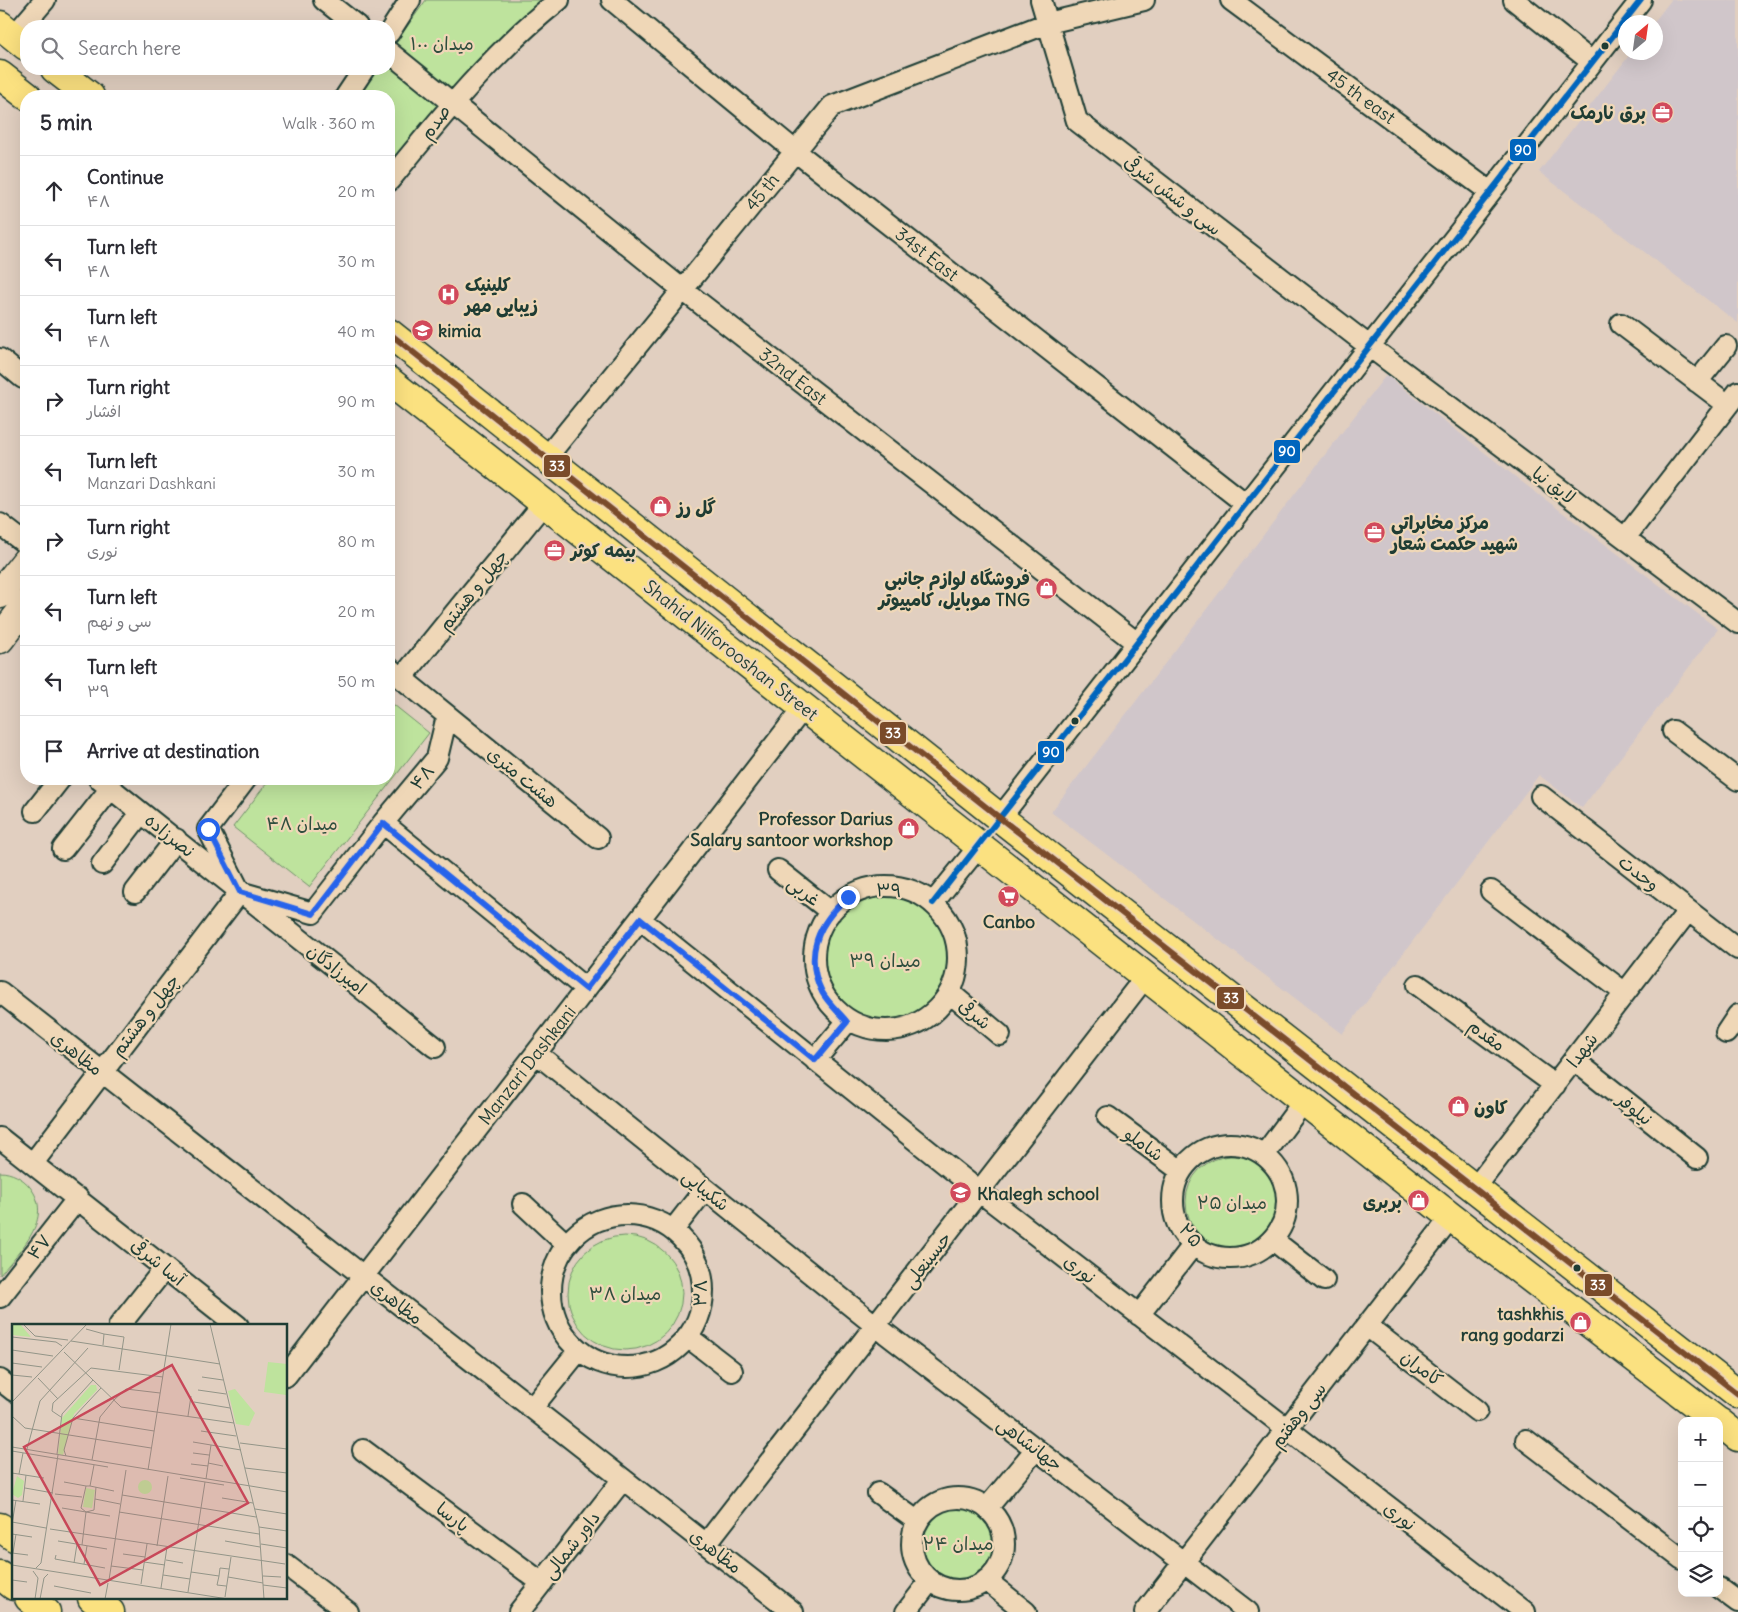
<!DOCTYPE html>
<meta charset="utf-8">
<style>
body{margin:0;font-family:Delius,"Playpen Sans Arabic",sans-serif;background:#f7f7f7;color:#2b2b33}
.controls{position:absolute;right:15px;bottom:15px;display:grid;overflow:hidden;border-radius:10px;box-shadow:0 5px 20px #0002}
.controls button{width:45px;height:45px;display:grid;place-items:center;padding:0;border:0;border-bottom:1px solid #e1e1e2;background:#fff;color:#2b2b33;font:25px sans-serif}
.compass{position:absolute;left:1618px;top:15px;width:45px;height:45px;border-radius:50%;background:#fff;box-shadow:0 5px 20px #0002;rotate:29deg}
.stop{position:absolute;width:15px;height:15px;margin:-11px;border:4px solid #2563eb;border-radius:50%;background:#fff}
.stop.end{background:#2563eb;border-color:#fff;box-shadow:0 1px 5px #0008}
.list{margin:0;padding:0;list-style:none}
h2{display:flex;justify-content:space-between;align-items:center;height:65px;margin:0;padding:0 20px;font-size:21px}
h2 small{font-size:16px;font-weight:400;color:#7c7c81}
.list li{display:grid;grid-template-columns:32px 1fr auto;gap:15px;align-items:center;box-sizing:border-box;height:70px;padding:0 20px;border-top:1px solid #e1e1e2}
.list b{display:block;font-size:19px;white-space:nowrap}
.list p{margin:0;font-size:16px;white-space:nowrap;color:#7c7c81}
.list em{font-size:16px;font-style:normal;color:#7c7c81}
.icon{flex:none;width:28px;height:28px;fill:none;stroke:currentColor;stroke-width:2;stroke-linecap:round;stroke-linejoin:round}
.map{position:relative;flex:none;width:1738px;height:1612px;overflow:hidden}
.search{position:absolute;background:#fff;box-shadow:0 5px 20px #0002;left:20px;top:20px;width:375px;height:55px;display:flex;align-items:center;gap:12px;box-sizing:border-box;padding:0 18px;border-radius:20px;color:#7c7c81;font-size:19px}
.panel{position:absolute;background:#fff;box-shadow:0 5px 20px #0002;left:20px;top:90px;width:375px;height:695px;border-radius:20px}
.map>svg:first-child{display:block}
</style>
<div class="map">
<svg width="1738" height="1612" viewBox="0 0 1738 1612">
<rect width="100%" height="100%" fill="#e1cfc0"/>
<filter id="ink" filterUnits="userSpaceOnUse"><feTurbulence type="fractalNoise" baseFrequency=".02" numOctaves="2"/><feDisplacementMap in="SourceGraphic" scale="10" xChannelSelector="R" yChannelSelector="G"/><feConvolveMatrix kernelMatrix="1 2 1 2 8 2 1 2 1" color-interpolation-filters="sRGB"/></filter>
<g filter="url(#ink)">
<path fill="#d0c6ca" d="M 1671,0 L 1738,0 L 1738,323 L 1539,172 L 1631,53 L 1656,52 L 1654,22 Z
M 1386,375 L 1522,482 L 1718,629 L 1582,808 L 1539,775 L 1342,1034 L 1051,812 Z"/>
<path fill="#bee39d" stroke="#6e9068" d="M 426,0 L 540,0 L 472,67 L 389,167 L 389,96 L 357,96 L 376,69 L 389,69 L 389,52 Z
M 389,701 L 429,733 L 309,887 L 233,827 L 270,779 L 389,779 Z
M 869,888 L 933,903 L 958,970 L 919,1023 L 875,1030 L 833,1005 L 815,973 L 831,912 Z
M1186 1202a46 46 0 1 1 92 0a46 46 0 1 1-92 0Z
M 0,1172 C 11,1172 23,1178 30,1187 C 55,1219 19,1251 0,1275 Z
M568 1293a57 57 0 1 1 114 0a57 57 0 1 1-114 0Z
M915 1543a43 43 0 1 1 86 0a43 43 0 1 1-86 0Z"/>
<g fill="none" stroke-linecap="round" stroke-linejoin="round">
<defs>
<path id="street" d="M 324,0 L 357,26
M 612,0 L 795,151 L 1246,504
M 1041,0 L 1077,121 L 1369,346 L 1738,623
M 1231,0 L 1490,192
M 1514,0 L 1592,62
M 389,33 L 410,0
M 14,36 L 45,0
M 389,52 L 683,290 L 1137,643
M 346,96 L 364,69
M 389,181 C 441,117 494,51 559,0
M 1621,324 L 1728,405
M 0,359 L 23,378
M 1697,382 L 1726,346
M 546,458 L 832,106 L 1048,23 L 1144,0
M 0,524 L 26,544
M 1625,538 L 1738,392
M 389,668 L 598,838
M 402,678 L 544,503
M 1673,731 L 1738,780
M 99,779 L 435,1047
M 246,779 L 208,829 L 240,892 L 313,913 L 383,823 L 437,758 L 447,716
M 1541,796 L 1738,949
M 35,811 L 60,779
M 1000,818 L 1641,0
M 383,823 L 586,989
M 63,849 L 111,788
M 102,864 L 141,813
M 778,870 L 831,912
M814 958a72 72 0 1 1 144 0a72 72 0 1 1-144 0Z
M 1491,891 L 1625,993
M 135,892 L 176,839
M 933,903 L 980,845
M 640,919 L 980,1192 L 1525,1612
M 1418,985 L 1555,1085
M 0,992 L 793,1612
M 950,993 L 1000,1035
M 1726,1033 L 1738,1015
M 536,1053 L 876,1326 L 1248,1612
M 815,1060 L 847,1022
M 1574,1060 L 1697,1158
M 1108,1117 L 1181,1171
M 0,1138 L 238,1326
M1173 1201a57 57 0 1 1 114 0a57 57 0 1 1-114 0Z
M 1264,1155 L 1304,1101
M 33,1163 L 240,892
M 1475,1188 L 1688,911
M 523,1204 L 566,1244
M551 1291a76 76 0 1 1 152 0a76 76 0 1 1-152 0Z
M 673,1230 L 705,1189
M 1273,1240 L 1324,1280
M 0,1297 L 78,1198
M 1139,1315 L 1194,1244
M 119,1326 L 165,1268
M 1367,1326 L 1477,1411
M 688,1337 L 732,1371
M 286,1376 L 804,707
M 0,1380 L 14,1391
M 532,1408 L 579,1350
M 1526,1440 L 1682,1559
M 363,1450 L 542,1583
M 878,1493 L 917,1521
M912 1544a46 46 0 1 1 92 0a46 46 0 1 1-92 0Z
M 987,1508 L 1036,1449
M 706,1544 L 1146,976
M 286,1565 L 348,1612
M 986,1580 L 1026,1612
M 1719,1588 L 1738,1602
M 519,1612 L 623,1479
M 906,1612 L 930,1581
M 1145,1612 L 1451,1217"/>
<path id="secondary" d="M 0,594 L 26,561
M 0,639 L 26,605"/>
<path id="primary" d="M 0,25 L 26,46
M 55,69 L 90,96
M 0,75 L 27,96
M 389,333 L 1000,818 L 1738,1394
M 389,381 L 1451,1217 L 1717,1421
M 1719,1422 L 1738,1437"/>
<path id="highway" d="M 0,1527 L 14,1537
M 0,1575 L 14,1586
M 29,1598 L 46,1612
M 92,1598 L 110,1612"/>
</defs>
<use href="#street" stroke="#1f3d34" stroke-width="24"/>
<use href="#secondary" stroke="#1f3d34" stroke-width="31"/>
<use href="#primary" stroke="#1f3d34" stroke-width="31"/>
<use href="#highway" stroke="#1f3d34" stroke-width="31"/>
<use href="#street" stroke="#efd7b7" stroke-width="20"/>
<use href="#secondary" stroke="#efd7b7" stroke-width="28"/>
<use href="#primary" stroke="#fbe180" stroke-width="28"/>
<use href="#highway" stroke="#fbe180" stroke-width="28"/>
<defs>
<path id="bus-1" d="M 933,903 L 1641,0"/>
<path id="bus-2" d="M 389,333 L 1000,818 L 1738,1394"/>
</defs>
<use href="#bus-1" stroke="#efd7b7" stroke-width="10"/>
<use href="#bus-2" stroke="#efd7b7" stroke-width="10"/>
<use href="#bus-1" stroke="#0065bd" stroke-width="6"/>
<use href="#bus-2" stroke="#7a4b2a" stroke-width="6"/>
</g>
</g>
<g fill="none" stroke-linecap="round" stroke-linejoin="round" filter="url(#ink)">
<path stroke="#2563eb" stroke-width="6" d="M 208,829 L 240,892 L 313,914 L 383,823 L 586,989 L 640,919 L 815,1060 L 847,1022 C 839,1012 828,1003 822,992 C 803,954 819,922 848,897"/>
</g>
<defs>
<symbol id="office-disc" viewBox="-11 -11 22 22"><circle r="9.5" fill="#d1495b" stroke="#efd7b7"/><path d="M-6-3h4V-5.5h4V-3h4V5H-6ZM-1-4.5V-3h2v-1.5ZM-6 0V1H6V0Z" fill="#fff"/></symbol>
<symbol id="hospital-disc" viewBox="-11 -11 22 22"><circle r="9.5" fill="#d1495b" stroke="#efd7b7"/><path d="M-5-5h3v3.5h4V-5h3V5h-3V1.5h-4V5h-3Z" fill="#fff"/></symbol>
<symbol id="school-disc" viewBox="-11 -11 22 22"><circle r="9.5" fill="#d1495b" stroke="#efd7b7"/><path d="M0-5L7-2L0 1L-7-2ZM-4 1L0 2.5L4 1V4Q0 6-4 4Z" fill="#fff"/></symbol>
<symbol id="shop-disc" viewBox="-11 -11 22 22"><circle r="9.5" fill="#d1495b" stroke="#efd7b7"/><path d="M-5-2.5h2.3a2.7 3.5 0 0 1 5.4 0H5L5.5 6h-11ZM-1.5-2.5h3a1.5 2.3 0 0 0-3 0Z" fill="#fff"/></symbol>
<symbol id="supermarket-disc" viewBox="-11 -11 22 22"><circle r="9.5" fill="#d1495b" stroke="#efd7b7"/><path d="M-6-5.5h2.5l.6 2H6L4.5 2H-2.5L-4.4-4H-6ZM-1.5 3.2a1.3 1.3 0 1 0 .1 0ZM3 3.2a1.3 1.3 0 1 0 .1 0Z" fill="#fff"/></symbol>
</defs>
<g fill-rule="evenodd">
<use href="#office-disc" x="1650" y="100" width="25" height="25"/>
<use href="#hospital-disc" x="436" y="282" width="25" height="25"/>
<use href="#school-disc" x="410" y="318" width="25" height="25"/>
<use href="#shop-disc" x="648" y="494" width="25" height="25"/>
<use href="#office-disc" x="1362" y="520" width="25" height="25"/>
<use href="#office-disc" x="542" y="538" width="25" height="25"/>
<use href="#shop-disc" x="1034" y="576" width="25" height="25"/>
<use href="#shop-disc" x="896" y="816" width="25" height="25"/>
<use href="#supermarket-disc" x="996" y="884" width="25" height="25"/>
<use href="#shop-disc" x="1446" y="1094" width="25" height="25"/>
<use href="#school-disc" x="948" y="1180" width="25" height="25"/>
<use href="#shop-disc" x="1406" y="1188" width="25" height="25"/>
<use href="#shop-disc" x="1568" y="1310" width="25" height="25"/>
</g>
<g fill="#1f3d34" stroke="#efd7b7" stroke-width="2">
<circle cx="1605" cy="46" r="4.5"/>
<circle cx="1075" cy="721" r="4.5"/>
<circle cx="1577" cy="1268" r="4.5"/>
</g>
<g text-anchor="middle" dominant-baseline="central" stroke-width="4.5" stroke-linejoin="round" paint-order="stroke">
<g font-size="18" fill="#2f4e3e" stroke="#efd7b7">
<text x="442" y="43">میدان ۱۰۰</text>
<text x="302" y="823">میدان ۴۸</text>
<text x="885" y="960">میدان ۳۹</text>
<text x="1232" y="1202">میدان ۲۵</text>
<text x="625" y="1293">میدان ۳۸</text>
<text x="958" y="1543">میدان ۲۴</text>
</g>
<g font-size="18" fill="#1f3d34" stroke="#efd7b7">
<text transform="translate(1361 96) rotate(36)">45 th east</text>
<text transform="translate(435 122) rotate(-54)">صدم</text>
<text transform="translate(762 192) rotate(-51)">45 th</text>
<text transform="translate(1173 195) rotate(38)">سی و شش شرقی</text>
<text transform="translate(927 254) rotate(38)">34st East</text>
<text transform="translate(793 376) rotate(38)">32nd East</text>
<text transform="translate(1554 485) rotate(37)">لایق نیا</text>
<text transform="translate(473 590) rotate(-51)">چهل و هشتم</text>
<text transform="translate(731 650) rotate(38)">Shahid Nilforooshan Street</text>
<text transform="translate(422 777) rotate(-50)">۴۸</text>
<text transform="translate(523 777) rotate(39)">هشت متری</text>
<text transform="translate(170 835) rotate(39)">نصرزاده</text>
<text transform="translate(1639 873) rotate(38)">وحدت</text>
<text transform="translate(889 890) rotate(2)">۳۹</text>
<text transform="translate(804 891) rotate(38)">غربی</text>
<text transform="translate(337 969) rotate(38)">امیرزادگان</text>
<text transform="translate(975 1014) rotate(40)">شرقی</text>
<text transform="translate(145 1015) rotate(-52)">چهل و هشتم</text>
<text transform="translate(1487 1035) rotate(36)">مقدم</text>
<text transform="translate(1582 1050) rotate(-53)">شهدا</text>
<text transform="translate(77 1053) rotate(38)">مظاهری</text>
<text transform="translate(527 1065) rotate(-52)">Manzari Dashkani</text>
<text transform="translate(1635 1109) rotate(39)">نیلوفر</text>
<text transform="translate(1144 1144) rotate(37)">شاملو</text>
<text transform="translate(706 1190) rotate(39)">شکیبایی</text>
<text transform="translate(1191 1235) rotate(50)">۲۵</text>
<text transform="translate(39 1247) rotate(-52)">۴۷</text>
<text transform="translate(927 1260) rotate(-52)">حسینعلی</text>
<text transform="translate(158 1262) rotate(39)">آسا شرقی</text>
<text transform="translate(1080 1269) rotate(38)">نوری</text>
<text transform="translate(700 1293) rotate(-88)">۳۸</text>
<text transform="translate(397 1302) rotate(38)">مظاهری</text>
<text transform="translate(1422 1368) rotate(37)">کامران</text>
<text transform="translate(1298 1415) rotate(-52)">سی وهفتم</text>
<text transform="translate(1030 1444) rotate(37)">جهانشاهی</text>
<text transform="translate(1400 1516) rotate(37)">نوری</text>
<text transform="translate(453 1517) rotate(37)">پارسا</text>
<text transform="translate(571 1545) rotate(-52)">داور شمالی</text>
<text transform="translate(716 1551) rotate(38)">مظاهری</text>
</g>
<g font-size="18" font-weight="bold" fill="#1f3d34" stroke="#efd7b7" text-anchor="start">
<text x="1646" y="112" text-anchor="end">برق نارمک</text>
<text x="465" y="284">کلینیک<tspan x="465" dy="21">زیبایی مهر</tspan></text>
<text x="438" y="330">kimia</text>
<text x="677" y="507">گل رز</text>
<text x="1391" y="522">مرکز مخابراتی<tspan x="1391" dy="21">شهید حکمت شعار</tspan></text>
<text x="571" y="550">بیمه کوثر</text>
<text x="1030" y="578" text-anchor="end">فروشگاه لوازم جانبی<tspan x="1030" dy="21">موبایل، کامپيوتر TNG</tspan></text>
<text x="893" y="818" text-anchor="end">Professor Darius<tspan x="893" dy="21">Salary santoor workshop</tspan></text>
<text x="1009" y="921" text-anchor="middle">Canbo</text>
<text x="1474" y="1107">کاون</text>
<text x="977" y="1193">Khalegh school</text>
<text x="1402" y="1201" text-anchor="end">بربری</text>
<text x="1564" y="1313" text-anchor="end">tashkhis<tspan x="1564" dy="21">rang godarzi</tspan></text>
</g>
</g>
<g transform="translate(12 1324)">
<rect width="275" height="275" fill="#e1cfc0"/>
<path d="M 0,0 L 8,0 L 19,13 L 0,11 ZM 256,38 L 275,40 L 274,71 L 252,68 ZM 79,61 L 84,61 L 85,66 L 62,90 L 51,131 L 46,130 L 50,94 ZM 223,65 L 243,89 L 237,102 L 224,100 L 216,67 ZM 5,152 L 12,157 L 10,171 L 6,174 L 0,170 ZM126 163a7 7 0 1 1 14 0a7 7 0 1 1-14 0ZM 74,164 L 83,166 L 80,184 L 71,183 Z" fill="#bee39d"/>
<path fill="none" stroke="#939588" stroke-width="1" d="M 11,0 L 23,12M 198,0 L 247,203 L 252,275M 74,5 L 92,10M 23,12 L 56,16M 0,13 L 44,18 L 50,22M 59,17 L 208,40M 91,21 L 92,10 L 112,13 L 107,46M 0,26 L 41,32M 52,28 L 109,83 L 222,99M 154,32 L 159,0M 0,39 L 30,43M 0,51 L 20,53M 190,53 L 211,56M 26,54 L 46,75M 186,66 L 214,70M 0,78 L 75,0M 182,78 L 218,84M 0,92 L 13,104 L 139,124M 176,92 L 179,72M 49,93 L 40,87 L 41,79 L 79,44 L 151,53M 61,94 L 142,107M 189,107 L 224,112M 181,118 L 229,126M 228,119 L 275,125M 0,123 L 275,168M 15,125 L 28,77 L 76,24M 0,127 L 96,143M 181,129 L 197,131M 45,130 L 50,90 L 81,56M 54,132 L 52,126 L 61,94 L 89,64M 80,136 L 88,93 L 102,76 L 114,65 L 148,69M 196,139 L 211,142M 179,140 L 196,142M 233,144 L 275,149M 136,146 L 154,32M 0,149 L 32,154M 7,150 L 11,129M 168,154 L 212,161M 194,155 L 199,121M 52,158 L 74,162M 78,162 L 82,141M 84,163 L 82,186 L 74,188 L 69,184 L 74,162 L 78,162 L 102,167M 13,164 L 41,169M 43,170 L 70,173M 110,171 L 244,193M 210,174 L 241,179M 83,175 L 108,180M 0,176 L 28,180M 11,177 L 14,151M 50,184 L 98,192M 243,185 L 275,190M 107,188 L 247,210M 0,198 L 34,204M 0,200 L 4,176M 247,203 L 275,207M 38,205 L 273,240M 0,210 L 20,213M 46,217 L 95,225M 213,217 L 248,223M 249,220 L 275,224M 70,221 L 74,188M 145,222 L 156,152M 0,229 L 16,231M 1,229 L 4,210M 111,230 L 133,233M 44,231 L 43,235 L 93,244M 154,236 L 171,239M 132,238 L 153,241M 62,239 L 65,220M 72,240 L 75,222M 0,241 L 216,275M 99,242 L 131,246M 24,244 L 29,239 L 46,131M 21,247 L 26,254 L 23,275M 179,248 L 207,252M 151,251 L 178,255M 251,252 L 269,253M 216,253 L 251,259M 0,256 L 15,258M 97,256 L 114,146M 129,260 L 135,220M 251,261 L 275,264M 42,262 L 79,269M 214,262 L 205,261 L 207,252 L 208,244 L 217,245M 149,264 L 155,223M 176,268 L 193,158M 213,273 L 219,233M 28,275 L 32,254 L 36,250M 93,275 L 96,259"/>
<path fill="#c84859" fill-opacity="0.15" stroke="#c84859" stroke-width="2.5" d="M 160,41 L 236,179 L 88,261 L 12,123 Z"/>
<rect width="275" height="275" fill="none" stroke="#1f3d34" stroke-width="2.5"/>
</g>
<g stroke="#efd7b7" stroke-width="2">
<rect x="1509" y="138" width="28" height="24" rx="5" fill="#0065bd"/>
<rect x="1273" y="439" width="28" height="25" rx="5" fill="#0065bd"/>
<rect x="543" y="454" width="28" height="24" rx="5" fill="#7a4b2a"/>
<rect x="879" y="721" width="28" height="24" rx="5" fill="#7a4b2a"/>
<rect x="1037" y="740" width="28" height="24" rx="5" fill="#0065bd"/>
<rect x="1216" y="986" width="29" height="24" rx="5" fill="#7a4b2a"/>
<rect x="1584" y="1273" width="29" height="24" rx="5" fill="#7a4b2a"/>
</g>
<g font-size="14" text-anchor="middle" font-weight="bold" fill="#fff">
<text x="1523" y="155">90</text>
<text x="1287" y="456">90</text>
<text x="557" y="471">33</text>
<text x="893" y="738">33</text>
<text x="1051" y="757">90</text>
<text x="1231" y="1003">33</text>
<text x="1598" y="1290">33</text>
</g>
</svg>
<div class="controls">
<button>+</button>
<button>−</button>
<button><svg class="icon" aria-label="locate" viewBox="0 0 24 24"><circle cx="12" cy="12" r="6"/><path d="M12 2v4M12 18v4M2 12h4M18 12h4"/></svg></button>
<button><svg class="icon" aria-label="layers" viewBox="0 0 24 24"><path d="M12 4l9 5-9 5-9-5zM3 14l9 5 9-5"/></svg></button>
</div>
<svg class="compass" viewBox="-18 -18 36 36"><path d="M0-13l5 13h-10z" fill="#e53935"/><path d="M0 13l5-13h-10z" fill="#7c7c81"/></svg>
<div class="stop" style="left:208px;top:829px"></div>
<div class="stop end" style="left:848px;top:897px"></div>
<div class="search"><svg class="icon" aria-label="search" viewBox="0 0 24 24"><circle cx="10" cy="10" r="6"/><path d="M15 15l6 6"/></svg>Search here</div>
<section class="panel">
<h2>5 min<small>Walk · 360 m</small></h2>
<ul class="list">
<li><svg class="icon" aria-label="ahead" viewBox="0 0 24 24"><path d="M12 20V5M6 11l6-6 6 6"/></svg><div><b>Continue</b><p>۴۸</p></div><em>20 m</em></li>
<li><svg class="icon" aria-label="left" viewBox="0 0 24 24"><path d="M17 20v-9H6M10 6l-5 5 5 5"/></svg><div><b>Turn left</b><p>۴۸</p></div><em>30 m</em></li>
<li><svg class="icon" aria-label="left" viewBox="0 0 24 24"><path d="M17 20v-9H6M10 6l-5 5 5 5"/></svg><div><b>Turn left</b><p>۴۸</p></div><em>40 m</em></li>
<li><svg class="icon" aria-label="right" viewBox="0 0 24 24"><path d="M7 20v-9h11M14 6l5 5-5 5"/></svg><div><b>Turn right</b><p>افشار</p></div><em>90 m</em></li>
<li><svg class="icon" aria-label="left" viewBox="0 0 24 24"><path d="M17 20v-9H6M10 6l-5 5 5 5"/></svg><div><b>Turn left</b><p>Manzari Dashkani</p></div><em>30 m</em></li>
<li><svg class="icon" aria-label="right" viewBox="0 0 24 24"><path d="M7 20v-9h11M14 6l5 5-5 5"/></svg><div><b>Turn right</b><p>نوری</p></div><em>80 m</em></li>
<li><svg class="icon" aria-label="left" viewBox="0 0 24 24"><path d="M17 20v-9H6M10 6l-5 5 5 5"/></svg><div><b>Turn left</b><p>سی و نهم</p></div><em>20 m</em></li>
<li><svg class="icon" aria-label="left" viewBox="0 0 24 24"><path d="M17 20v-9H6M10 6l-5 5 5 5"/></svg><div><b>Turn left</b><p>۳۹</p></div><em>50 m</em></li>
<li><svg class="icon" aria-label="arrive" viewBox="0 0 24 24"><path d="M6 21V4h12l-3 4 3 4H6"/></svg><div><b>Arrive at destination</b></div></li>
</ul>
</section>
</div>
